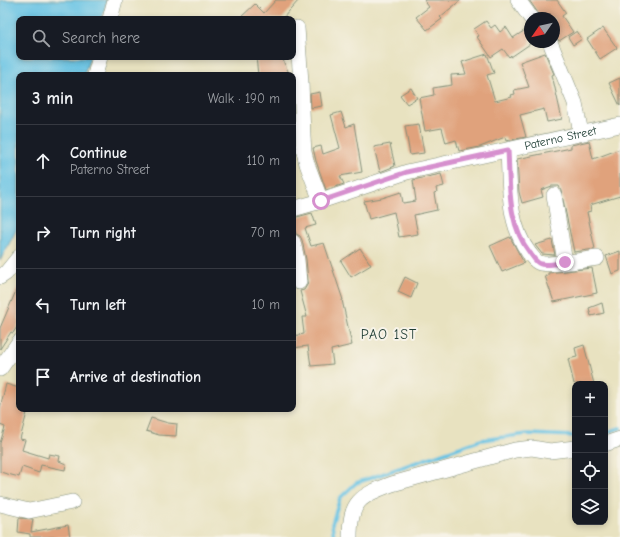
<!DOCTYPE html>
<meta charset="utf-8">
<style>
body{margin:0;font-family:"Comic Neue",sans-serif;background:#20242c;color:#f1f3f6}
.controls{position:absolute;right:12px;bottom:12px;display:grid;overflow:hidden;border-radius:8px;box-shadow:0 2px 6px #0003}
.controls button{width:36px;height:36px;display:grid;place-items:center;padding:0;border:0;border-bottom:1px solid #363941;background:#171b24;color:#f1f3f6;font:20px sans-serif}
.compass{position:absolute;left:524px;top:12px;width:36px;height:36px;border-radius:50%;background:#171b24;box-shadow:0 2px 6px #0003;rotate:236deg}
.stop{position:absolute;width:12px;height:12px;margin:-9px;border:3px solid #d690ce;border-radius:50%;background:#fff}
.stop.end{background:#d690ce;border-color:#fff;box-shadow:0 1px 4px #0008}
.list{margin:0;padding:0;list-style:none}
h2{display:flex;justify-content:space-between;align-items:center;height:52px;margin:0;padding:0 16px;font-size:17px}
h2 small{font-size:13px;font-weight:400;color:#9ea1a6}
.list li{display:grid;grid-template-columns:26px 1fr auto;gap:12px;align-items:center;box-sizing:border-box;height:72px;padding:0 16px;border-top:1px solid #363941}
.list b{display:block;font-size:15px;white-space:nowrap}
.list p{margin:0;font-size:13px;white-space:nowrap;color:#9ea1a6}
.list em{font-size:13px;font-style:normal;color:#9ea1a6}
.icon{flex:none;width:22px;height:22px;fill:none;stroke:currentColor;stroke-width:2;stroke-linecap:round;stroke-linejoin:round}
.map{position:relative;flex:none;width:620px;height:537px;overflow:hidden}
.search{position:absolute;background:#171b24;box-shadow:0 2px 6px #0003;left:16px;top:16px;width:280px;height:44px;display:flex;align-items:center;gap:10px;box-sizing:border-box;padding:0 14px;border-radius:8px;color:#9ea1a6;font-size:15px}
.panel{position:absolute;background:#171b24;box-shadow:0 2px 6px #0003;left:16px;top:72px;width:280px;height:340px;border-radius:8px}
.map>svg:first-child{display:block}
</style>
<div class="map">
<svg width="620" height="537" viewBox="0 0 620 537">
<rect width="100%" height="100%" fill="#f7f3e8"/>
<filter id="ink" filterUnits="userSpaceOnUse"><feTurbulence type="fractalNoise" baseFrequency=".025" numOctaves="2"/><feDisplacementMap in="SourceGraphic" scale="8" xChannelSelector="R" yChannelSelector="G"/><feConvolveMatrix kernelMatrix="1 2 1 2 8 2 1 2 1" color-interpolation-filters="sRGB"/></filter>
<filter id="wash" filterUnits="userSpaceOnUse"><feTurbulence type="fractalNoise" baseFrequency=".012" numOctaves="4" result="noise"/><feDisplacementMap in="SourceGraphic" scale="16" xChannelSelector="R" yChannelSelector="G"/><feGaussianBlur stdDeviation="0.9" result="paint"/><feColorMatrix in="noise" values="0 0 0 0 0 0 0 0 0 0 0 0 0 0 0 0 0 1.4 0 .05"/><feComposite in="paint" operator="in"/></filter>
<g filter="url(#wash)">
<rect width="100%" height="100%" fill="#e8e2c0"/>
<path fill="#66c3e4" stroke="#42808c" d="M 0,0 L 107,0 L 102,19 L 19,19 L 19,57 L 90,57 L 84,75 L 19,75 L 19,225 L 0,261 Z"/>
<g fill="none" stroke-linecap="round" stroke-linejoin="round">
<path stroke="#66c3e4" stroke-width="3.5" d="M 608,432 L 620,428
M 334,537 L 332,524 L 340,498 L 356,483 L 481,440 L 528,434 L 575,436"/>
</g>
<g id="blocks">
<path fill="#e0a27b" d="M 276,0 L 299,0 L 282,19 L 239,19 L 255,4 L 264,13 Z
M 424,0 L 461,0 L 440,17 L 442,19 L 427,30 L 416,17 L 429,7 Z
M 529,0 L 557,0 L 566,13 L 562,16 L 573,32 L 559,41 L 554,34 L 554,18 L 540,18 L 538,13 Z
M 486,21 L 491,28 L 495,25 L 500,32 L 506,27 L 513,38 L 530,27 L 530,44 L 511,57 L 511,55 L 509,57 L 503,49 L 491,57 L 477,37 L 479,36 L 474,29 Z
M 603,28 L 617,48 L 600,59 L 587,39 Z
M 577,31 L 582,39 L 573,45 L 568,37 Z
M 545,53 L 554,74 L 552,75 L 562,119 L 547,122 L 544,109 L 520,115 L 526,137 L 506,141 L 505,137 L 480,147 L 459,151 L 456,140 L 446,143 L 442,128 L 425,131 L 419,98 L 434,95 L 433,88 L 452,85 L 451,75 L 466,74 L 462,62 L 487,54 L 494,73 L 487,75 L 495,101 L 512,97 L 511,95 L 515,94 L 514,90 L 529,87 L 520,62 Z
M 256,57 L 266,57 L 266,58 L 283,57 L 284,63 L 290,75 L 258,75 Z
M 620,78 L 620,106 L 609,83 Z
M 411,88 L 417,98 L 407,104 L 400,95 Z
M 320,92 L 322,106 L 311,108 L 310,94 Z
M 341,112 L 346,127 L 354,124 L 362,172 L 340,176 L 344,184 L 326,190 L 316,161 L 313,148 L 321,146 L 323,154 L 340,148 L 331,115 Z
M 419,124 L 424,153 L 410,155 L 405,126 Z
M 589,141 L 593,159 L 620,149 L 620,196 L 590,205 L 591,211 L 587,212 L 595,249 L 574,252 L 561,190 L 559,186 L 552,186 L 541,190 L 543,197 L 522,203 L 519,192 L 517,159 L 571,148 L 571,145 Z
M 390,144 L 395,166 L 380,172 L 374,147 Z
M 441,174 L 444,186 L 436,188 L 437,192 L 434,193 L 437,210 L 414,215 L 418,234 L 399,237 L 394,212 L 369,219 L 364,201 L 382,198 L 401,192 L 403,203 L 416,201 L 413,180 Z
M 312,213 L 316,225 L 305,228 L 311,246 L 324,243 L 343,300 L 342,300 L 352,345 L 331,350 L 333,364 L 311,366 L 308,346 L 293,348 L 293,336 L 304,334 L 302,317 L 307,317 L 300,291 L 304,290 L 307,285 L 308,281 L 306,259 L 302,240 L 300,236 L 296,234 L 293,218 Z
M 510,237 L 524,263 L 502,272 L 490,246 Z
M 552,240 L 555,255 L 542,254 L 535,245 Z
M 360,248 L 371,265 L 351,277 L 341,261 Z
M 620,251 L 620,271 L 612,274 L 606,256 Z
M 592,268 L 597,293 L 554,302 L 545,276 L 548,276 L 548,273 Z
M 405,277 L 417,283 L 411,298 L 398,292 Z
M 19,284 L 19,324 L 13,333 L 11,332 L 0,349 L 0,328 Z
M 602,303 L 604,313 L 591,316 L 589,308 Z
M 584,345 L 594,384 L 574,384 L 568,359 L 577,357 L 575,348 Z
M 6,384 L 19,388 L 19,409 L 28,409 L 20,439 L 25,440 L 22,450 L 48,458 L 49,454 L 60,456 L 59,461 L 66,464 L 65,470 L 41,465 L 39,473 L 22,467 L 19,477 L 0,472 L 0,443 L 5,427 L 0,425 L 0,408 Z
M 151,418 L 168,423 L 177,424 L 176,436 L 159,435 L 146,431 Z
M 19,518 L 33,519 L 31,532 L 68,525 L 70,537 L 30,537 L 30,534 L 18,532 Z"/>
</g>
</g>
<g filter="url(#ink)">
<use href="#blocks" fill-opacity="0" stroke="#84907a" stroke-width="1"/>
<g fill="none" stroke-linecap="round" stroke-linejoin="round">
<defs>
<g id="minor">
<path d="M 518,0 L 531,18"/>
<path d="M 110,19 L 115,0"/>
<path d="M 297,28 L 301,82 L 303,137 L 304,152 L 307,164 L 321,201"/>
<path d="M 550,42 L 575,103 L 581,133"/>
<path d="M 95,75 L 100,57"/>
<path d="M 508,150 C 510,184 507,223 529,253 C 532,256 535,262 540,263 C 549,266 585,260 597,258"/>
<path d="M 554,195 L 565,262"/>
<path id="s1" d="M 293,209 L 321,201 L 407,172 L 620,125"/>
<path d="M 293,242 L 297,260 L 299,282"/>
<path d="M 0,277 L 6,273 L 19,257"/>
<path d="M 0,369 L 19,342"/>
<path d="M 605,444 L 620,439"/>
<path d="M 0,504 L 29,511 L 72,502"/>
<path d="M 350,537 C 350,501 360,496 392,484 L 515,450 L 532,448 L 550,451 L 575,448"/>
</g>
</defs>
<use href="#minor" stroke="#84907a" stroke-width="16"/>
<use href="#minor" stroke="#fff" stroke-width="15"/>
</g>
</g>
<g fill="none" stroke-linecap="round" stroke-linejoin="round" filter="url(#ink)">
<path stroke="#d690ce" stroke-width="5" d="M 321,201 L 407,172 L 508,150 C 510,185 507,224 530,253 C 533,257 536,263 541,264 C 548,266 558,263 565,262"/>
</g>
<g text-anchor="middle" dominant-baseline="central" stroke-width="4" stroke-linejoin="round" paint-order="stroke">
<g font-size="12" fill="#1f3d34" stroke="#f7f3e8">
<text stroke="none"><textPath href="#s1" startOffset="277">Paterno Street</textPath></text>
</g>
<g font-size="14" letter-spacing="1" fill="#1f3d34" stroke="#f7f3e8">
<text x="389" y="334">PAO 1ST</text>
</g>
</g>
</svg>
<div class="controls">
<button>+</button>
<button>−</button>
<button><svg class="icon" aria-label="locate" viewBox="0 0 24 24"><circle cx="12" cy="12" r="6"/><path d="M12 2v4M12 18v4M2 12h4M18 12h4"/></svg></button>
<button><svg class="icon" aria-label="layers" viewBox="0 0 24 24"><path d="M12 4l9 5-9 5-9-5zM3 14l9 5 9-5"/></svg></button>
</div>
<svg class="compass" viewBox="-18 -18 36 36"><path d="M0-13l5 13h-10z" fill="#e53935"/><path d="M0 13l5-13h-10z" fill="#9ea1a6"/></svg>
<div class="stop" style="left:321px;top:201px"></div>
<div class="stop end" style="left:565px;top:262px"></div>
<div class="search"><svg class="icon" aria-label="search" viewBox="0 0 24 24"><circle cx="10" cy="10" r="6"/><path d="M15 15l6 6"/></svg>Search here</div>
<section class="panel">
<h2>3 min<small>Walk · 190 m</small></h2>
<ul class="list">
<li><svg class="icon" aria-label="ahead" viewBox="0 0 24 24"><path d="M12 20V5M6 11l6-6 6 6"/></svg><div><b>Continue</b><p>Paterno Street</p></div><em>110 m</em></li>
<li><svg class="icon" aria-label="right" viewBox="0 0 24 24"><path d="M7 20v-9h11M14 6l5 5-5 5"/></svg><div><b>Turn right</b></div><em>70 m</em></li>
<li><svg class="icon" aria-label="left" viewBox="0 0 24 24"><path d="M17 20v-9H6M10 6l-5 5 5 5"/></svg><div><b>Turn left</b></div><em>10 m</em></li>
<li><svg class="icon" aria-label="arrive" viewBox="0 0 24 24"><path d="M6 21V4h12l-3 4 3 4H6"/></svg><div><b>Arrive at destination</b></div></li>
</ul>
</section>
</div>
